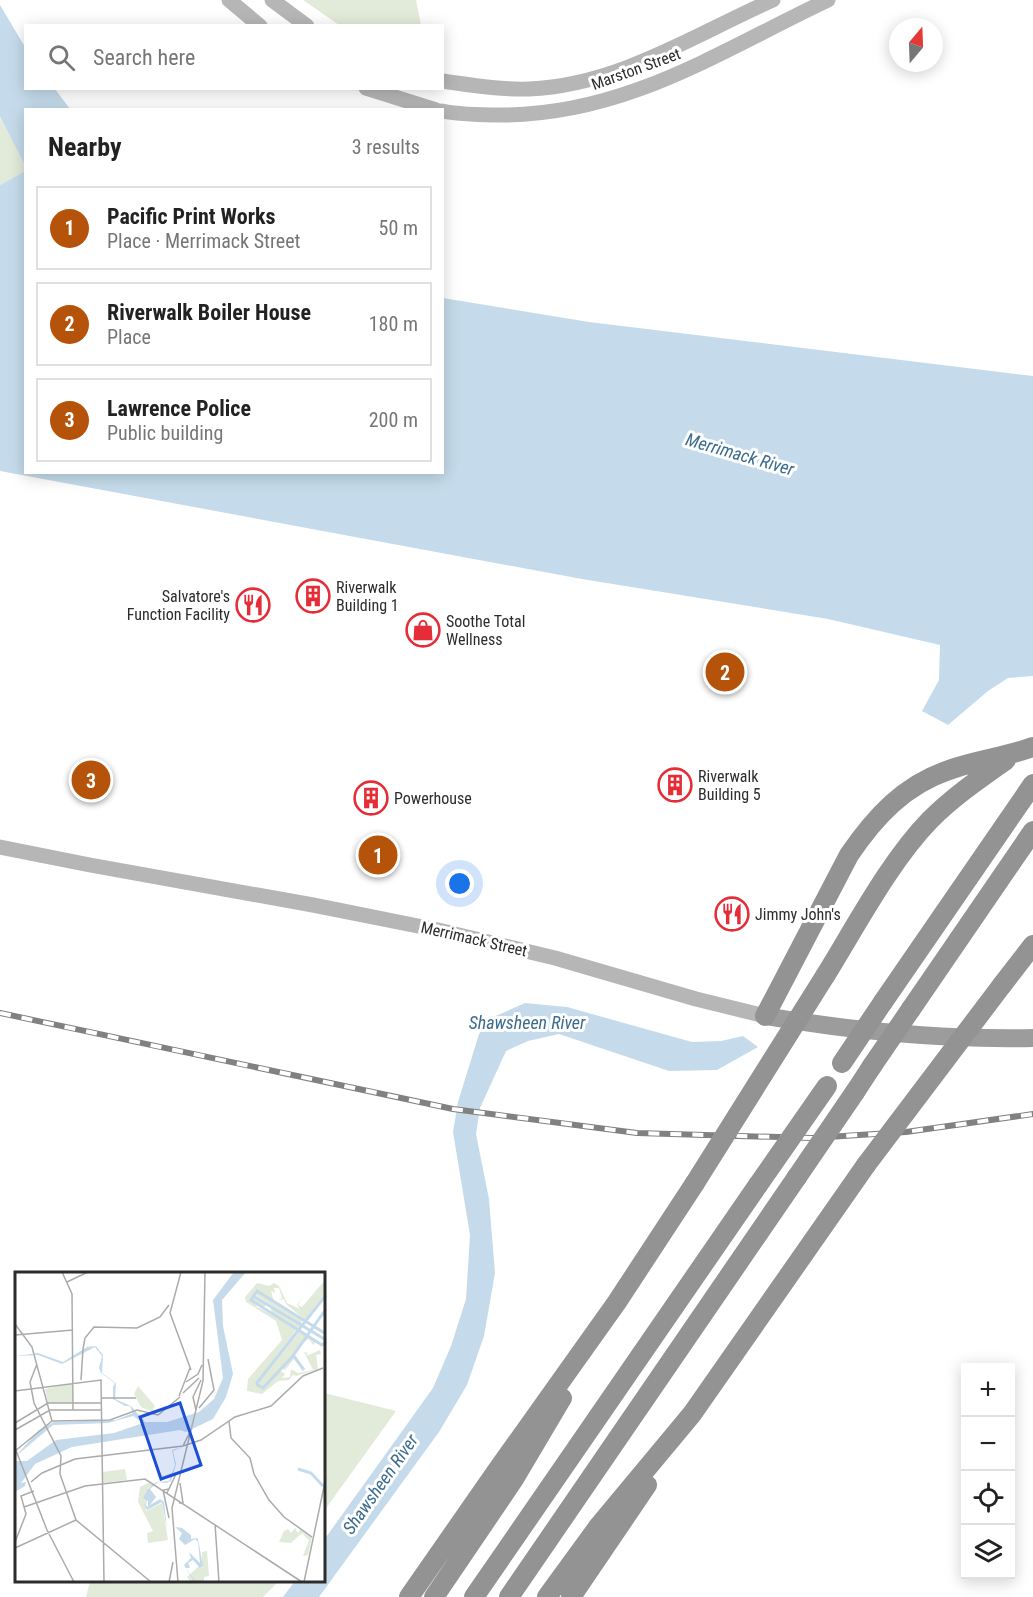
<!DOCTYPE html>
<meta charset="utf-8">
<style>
body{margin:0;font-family:"Roboto Condensed",sans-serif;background:#f6f6f6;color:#222}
.controls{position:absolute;right:18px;bottom:18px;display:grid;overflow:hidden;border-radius:0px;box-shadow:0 3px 15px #0003}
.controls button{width:54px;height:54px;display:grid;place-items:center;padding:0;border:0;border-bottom:2px solid #e0e0e0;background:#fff;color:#222;font:30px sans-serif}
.compass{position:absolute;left:889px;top:18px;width:54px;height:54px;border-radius:50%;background:#fff;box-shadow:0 3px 15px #0003;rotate:19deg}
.you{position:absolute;left:460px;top:884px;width:21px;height:21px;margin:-15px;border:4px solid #fff;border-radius:50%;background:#1a73e8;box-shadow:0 0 0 9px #1a73e833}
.badge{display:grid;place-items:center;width:39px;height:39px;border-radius:50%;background:#b45309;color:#fff;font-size:20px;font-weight:700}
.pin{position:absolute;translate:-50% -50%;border:3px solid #fff;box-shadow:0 2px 6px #0006}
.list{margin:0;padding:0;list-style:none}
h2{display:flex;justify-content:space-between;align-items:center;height:78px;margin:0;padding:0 24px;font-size:26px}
h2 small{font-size:20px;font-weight:400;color:#767676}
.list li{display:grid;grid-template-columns:39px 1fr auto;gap:18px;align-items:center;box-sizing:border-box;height:84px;margin:0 12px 12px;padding:0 12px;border:2px solid #e0e0e0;border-radius:0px}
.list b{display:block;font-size:22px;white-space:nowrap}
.list p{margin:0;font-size:20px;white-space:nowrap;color:#767676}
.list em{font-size:20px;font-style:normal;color:#767676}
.icon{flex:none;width:33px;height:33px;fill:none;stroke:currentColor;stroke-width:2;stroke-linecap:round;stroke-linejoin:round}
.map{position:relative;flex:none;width:1033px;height:1597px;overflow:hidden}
.search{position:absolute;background:#fff;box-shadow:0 3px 15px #0003;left:24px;top:24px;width:420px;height:66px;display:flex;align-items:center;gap:15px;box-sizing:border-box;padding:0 21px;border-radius:0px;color:#767676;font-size:22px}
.panel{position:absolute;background:#fff;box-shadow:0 3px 15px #0003;left:24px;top:108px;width:420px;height:366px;border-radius:0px}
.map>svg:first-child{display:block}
</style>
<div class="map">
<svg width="1033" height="1597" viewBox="0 0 1033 1597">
<rect width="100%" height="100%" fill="#fff"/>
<path fill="#e2ead9" d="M 303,0 L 416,0 L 421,25 L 339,25 Z
M 0,118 L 26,165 L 25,171 L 0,185 Z
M 324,1393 L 396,1411 L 324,1511 Z
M 90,1581 L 90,1580 L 279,1581 L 263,1597 L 86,1597 Z"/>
<path fill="#c5dbeb" d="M 0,5 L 25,47 L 26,88 L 55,89 L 70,109 L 26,110 L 25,165 L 0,117 Z
M 25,171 L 26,472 L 442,472 L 443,298 L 589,322 L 1033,376 L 1033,676 L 1008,678 L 988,691 L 948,725 L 922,711 L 939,680 L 940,645 L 828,619 L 582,579 L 0,471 L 0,185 Z
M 525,1003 L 567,1007 L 692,1042 L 721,1041 L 743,1036 L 758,1047 L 717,1070 L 669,1071 L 559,1034 L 528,1041 L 506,1051 L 480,1108 L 476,1134 L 489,1199 L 495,1273 L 484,1336 L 467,1385 L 439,1432 L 319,1597 L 283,1597 L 295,1581 L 324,1580 L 324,1540 L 433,1388 L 451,1346 L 466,1299 L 470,1235 L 453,1132 L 458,1102 L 479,1034 L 489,1019 Z"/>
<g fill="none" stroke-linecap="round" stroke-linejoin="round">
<path stroke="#b6b6b6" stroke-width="15" d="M 229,0 L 260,26
M 272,0 L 307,26
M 442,81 C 471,85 500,90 529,89 C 619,85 694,35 773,0
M 366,88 L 436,110
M 442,111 C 462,115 482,115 501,115 C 626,115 720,51 828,0
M 0,847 L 90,865 L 313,905 L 438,930 L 555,958 L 696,999 L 765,1016"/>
<path stroke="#9c9c9c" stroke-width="18" d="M 765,1016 C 853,1031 943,1040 1033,1038"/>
<path stroke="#939393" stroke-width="20" d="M 825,976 C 856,926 890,861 930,820 C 953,797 979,779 1006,760
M 1002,985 L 1033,945
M 883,1002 L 1033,784
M 911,1009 L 1033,831
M 765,1016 L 849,855 C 875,817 904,785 949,770 C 976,760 1006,757 1033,747
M 855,1092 L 872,1066
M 409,1597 L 496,1472 L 617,1302 L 695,1183
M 434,1597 L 514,1479 L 562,1398
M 474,1597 L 758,1185
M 509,1597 L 797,1177
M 547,1597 L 598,1527 L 692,1414 L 866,1165
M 571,1597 L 647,1485"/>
<defs>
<path id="rail" d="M 0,1013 L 453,1109 L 637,1133 L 812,1138 L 906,1132 L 1033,1114"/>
</defs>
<use href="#rail" stroke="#818181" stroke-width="6"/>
<use href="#rail" stroke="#fff" stroke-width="4" stroke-dasharray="11" stroke-linecap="butt"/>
<path stroke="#939393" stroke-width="20" d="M 842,1063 L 883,1002
M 872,1066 L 911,1009
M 866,1165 L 1002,985
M 797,1177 L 855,1092
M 695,1183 L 825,976
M 758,1185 L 827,1086"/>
</g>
<defs>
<symbol id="building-ring" viewBox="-11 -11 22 22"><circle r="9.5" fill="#fff" stroke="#e52d37" stroke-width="1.5"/><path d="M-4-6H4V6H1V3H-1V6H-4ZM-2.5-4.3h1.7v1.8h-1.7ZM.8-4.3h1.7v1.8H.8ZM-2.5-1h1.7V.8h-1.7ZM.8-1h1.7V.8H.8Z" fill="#e52d37"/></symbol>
<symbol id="restaurant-ring" viewBox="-11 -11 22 22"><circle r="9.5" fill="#fff" stroke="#e52d37" stroke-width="1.5"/><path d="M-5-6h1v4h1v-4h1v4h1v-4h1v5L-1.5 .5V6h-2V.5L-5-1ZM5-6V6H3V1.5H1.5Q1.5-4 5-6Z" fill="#e52d37"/></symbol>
<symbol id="shop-ring" viewBox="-11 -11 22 22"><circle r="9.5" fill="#fff" stroke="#e52d37" stroke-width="1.5"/><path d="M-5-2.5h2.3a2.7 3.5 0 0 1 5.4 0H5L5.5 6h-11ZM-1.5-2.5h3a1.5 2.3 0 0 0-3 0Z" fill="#e52d37"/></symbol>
</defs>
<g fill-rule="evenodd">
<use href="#building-ring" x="294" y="577" width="38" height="38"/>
<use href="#restaurant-ring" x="234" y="586" width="38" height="38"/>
<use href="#shop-ring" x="404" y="611" width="38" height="38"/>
<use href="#building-ring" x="656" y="766" width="38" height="38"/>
<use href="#building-ring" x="352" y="779" width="38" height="38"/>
<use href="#restaurant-ring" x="713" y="895" width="38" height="38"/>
</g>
<g text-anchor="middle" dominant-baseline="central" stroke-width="6" stroke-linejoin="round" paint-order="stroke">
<g font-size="16" fill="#2c2c2c" stroke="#fff">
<text transform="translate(636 69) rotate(-20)">Marston Street</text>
<text transform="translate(474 939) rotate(13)">Merrimack Street</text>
</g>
<g font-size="16" fill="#2c2c2c" stroke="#fff" text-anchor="start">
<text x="336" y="587">Riverwalk<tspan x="336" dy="18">Building 1</tspan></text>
<text x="230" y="596" text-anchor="end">Salvatore's<tspan x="230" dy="18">Function Facility</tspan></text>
<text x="446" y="621">Soothe Total<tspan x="446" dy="18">Wellness</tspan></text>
<text x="698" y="776">Riverwalk<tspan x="698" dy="18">Building 5</tspan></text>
<text x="394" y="798">Powerhouse</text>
<text x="755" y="914">Jimmy John's</text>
</g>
<g font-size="18" font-style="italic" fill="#3b6c8e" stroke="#fff">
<text transform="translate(740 454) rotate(16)">Merrimack River</text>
<text x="527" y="1022">Shawsheen River</text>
<text transform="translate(380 1484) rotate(-55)">Shawsheen River</text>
</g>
</g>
<g transform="translate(15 1272)">
<rect width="310" height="310" fill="#fff"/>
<path d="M 310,8 L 310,21 L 290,48 L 271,32 L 269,27 L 263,28 L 267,26 L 264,16 L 259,16 L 260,21 L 256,19 L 259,30 L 287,48 L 286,52 L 239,22 L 237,25 L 253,34 L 240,34 L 258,43 L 255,35 L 285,54 L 283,56 L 271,51 L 281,58 L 240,112 L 247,117 L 252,112 L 247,115 L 242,112 L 284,60 L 301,70 L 298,73 L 294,67 L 290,69 L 277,85 L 279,87 L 270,98 L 267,96 L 273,89 L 264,98 L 270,102 L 267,106 L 275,105 L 276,97 L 283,101 L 298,98 L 289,80 L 293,81 L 291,84 L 305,78 L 306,82 L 301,83 L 303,97 L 281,104 L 278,103 L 274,108 L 263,109 L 247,122 L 232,119 L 233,107 L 267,68 L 261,49 L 231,30 L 230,25 L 242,11 L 254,14 L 259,11 L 264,14 L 272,31 L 285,37 L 282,33 L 286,27 L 283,33 L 287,35 ZM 58,111 L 57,131 L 33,131 L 30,117 ZM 123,114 L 140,134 L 138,137 L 142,142 L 126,135 L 119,122 ZM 110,197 L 112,208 L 87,211 L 87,200 ZM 133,211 L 139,213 L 133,216 L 131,239 L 147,231 L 153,268 L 133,271 L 132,261 L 138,259 L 123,230 L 125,215 ZM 280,256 L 283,261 L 286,256 L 297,265 L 293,283 L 288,284 L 294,268 L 287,261 L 276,271 L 264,270 L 269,259 L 273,257 L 276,261 ZM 192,279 L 194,304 L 189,305 L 189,310 L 176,310 L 172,305 L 184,294 L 187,296 L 187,280 Z" fill="#e2ead9"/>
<path d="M 219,0 L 231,0 L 207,28 L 208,54 L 218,102 L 211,125 L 198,147 L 171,160 L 165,158 L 57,175 L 20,192 L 6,211 L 11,210 L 10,214 L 0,220 L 0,189 L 12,189 L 41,168 L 99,161 L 128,151 L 118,144 L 93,151 L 38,153 L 0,185 L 24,158 L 39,150 L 101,148 L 118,141 L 115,134 L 110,134 L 98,127 L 98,115 L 100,111 L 86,101 L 84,96 L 87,84 L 80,75 L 47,92 L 23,83 L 0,84 L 23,81 L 48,90 L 72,75 L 81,74 L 88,83 L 87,101 L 101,111 L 100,127 L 116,134 L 130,150 L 152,150 L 184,140 L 199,127 L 208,106 L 198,28 ZM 168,175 L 158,179 L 161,192 L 156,209 L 151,211 L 143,210 L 135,217 L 141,225 L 135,233 L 145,227 L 149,230 L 152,257 L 147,230 L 132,238 L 129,232 L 133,235 L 133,229 L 128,226 L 133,217 L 141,210 L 154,209 L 160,193 L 157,178 ZM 160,255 L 167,256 L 176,263 L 176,267 L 182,266 L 183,267 L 188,294 L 185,296 L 178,288 L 173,291 L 175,296 L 171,296 L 181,310 L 174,310 L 179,309 L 169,293 L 176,286 L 174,280 L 185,291 L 183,270 L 180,267 L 170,273 L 164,267 L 167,261 Z" fill="#c5dbeb"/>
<path fill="none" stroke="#c5dbeb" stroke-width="3" d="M 238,24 L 311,68M 311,62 L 242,19 L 236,28 L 307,73 L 311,70M 278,83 L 289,98M 241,112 L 248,116 L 277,85 L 311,37M 241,112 L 311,23M 283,197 L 296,201 L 308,214"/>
<path fill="none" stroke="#ababab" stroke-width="1.5" d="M 47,0 L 57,22 L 58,138M 166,0 L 155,41 L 176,98M 52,10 L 73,0M 0,52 L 17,75 L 37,149 L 0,179M 0,63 L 58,58M 68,77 L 70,66 L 79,55 L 122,56 L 145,45 L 154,33M 22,92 L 15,110 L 19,131 L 46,184 L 45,202 L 61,248 L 136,310M 66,108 L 68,77M 171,110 L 183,102 L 187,93M 0,119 L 86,108 L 89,310M 168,121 L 184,106M 164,124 L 175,96M 86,126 L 121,126M 184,136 L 199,118 L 193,87M 181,138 L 178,125 L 186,108M 37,149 L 95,148 L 122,138 L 143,143 L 165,125M 214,149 L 216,166 L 235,186 L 239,202 L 254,228 L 269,245 L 297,265M 0,151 L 33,131 L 86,131M 177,156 L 168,174 L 186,168 L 220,145 L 256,134 L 288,104 L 308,96M 0,158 L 35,138 L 86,138M 0,176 L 32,258 L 59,310M 16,210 L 27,201 L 60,187 L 168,174M 152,221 L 161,202M 164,231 L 168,231 L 165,211M 9,235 L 70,214 L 130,207 L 287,310M 154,246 L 148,218 L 154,217M 200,252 L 204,310M 0,270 L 11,242 L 6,224 L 19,219M 0,276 L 61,248M 154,310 L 158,290M 163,310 L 157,236 L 188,109 L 190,0M 289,310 L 311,205"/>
<path fill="#1d4ed8" fill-opacity="0.15" stroke="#1d4ed8" stroke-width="3" d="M 165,131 L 186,193 L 146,207 L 125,145 Z"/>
<rect width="310" height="310" fill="none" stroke="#2c2c2c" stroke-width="3"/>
</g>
</svg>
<div class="controls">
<button>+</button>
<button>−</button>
<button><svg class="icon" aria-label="locate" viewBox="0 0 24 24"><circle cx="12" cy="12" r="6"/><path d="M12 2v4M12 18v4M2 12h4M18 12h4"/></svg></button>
<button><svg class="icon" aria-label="layers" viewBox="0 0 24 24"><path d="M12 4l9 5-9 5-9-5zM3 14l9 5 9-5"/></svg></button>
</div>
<svg class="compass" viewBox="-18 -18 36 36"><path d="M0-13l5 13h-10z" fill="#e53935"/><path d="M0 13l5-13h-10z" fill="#767676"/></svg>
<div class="you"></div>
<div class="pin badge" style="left:378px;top:855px">1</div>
<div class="pin badge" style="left:725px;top:672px">2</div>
<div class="pin badge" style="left:91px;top:780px">3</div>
<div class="search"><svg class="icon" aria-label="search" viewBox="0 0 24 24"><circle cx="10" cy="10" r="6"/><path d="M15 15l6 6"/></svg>Search here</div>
<section class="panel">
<h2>Nearby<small>3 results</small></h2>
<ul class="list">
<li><span class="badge">1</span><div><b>Pacific Print Works</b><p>Place · Merrimack Street</p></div><em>50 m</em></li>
<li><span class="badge">2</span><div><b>Riverwalk Boiler House</b><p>Place</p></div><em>180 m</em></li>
<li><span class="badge">3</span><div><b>Lawrence Police</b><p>Public building</p></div><em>200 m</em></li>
</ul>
</section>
</div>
